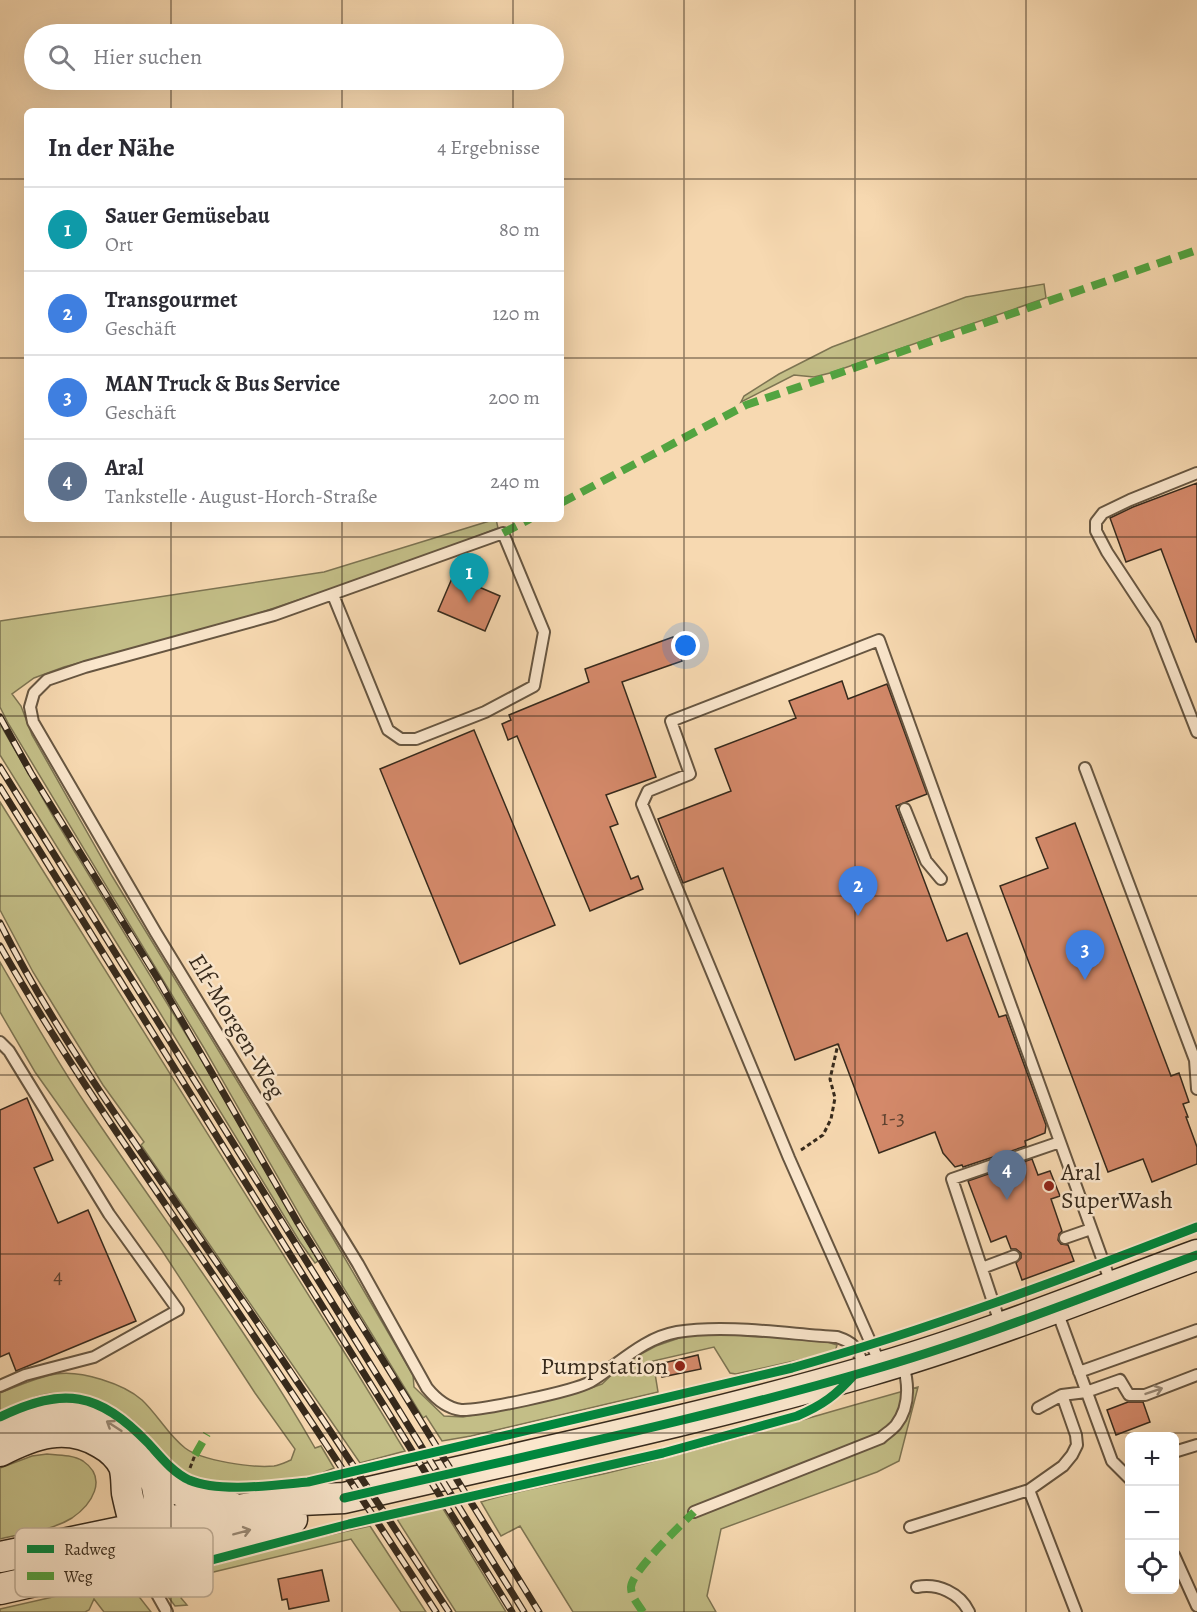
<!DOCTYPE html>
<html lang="de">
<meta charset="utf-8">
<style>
body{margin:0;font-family:Alegreya,serif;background:#f2f2f3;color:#2b2b33}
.controls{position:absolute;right:18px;bottom:18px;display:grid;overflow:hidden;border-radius:9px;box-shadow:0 6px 24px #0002}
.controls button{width:54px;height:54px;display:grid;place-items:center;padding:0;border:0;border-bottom:2px solid #e1e1e2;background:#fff;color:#2b2b33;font:30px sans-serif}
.you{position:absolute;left:686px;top:646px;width:21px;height:21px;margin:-15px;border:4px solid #fff;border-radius:50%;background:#1a73e8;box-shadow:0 0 0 9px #1a73e833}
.badge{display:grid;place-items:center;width:39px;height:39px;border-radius:50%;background:#1a73e8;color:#fff;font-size:20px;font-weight:700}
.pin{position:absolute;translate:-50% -50px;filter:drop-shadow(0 2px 3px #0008)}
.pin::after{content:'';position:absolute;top:32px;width:21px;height:18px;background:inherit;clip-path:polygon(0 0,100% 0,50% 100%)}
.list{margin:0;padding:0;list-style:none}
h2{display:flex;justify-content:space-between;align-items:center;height:78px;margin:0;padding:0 24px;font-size:26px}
h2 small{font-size:20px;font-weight:400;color:#7c7c81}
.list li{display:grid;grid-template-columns:39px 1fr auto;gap:18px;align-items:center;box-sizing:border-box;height:84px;padding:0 24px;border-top:2px solid #e1e1e2}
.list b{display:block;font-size:22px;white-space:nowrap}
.list p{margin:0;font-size:20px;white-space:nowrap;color:#7c7c81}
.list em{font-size:20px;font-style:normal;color:#7c7c81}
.icon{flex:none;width:33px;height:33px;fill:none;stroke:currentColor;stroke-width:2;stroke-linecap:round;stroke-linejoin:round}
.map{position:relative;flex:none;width:1197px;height:1612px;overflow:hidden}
.search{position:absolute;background:#fff;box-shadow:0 6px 24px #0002;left:24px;top:24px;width:540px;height:66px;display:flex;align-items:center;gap:15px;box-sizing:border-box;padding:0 21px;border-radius:33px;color:#7c7c81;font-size:22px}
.panel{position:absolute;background:#fff;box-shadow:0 6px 24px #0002;left:24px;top:108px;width:540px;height:414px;border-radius:9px}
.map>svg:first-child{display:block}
</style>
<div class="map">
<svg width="1197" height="1612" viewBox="0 0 1197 1612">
<rect width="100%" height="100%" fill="#f7d9b1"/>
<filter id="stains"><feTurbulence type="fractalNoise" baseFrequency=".00333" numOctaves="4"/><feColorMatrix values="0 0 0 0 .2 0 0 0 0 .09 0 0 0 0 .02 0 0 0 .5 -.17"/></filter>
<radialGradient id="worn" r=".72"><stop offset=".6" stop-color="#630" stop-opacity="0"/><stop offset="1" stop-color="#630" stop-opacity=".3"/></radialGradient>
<path fill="#c3be87" stroke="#7d7452" stroke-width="1.5" d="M 1044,284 L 1046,298 L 830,373 L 814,377 L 794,375 L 741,402 L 744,396 L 779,374 L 832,347 L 966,297 Z
M 496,519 L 498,528 L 453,546 L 361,579 L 244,618 L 64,667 L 34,678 L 12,694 L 21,706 L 32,735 L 112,876 L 333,1238 L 413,1375 L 414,1387 L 444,1416 L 463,1417 L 536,1403 L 591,1388 L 602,1384 L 624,1363 L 656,1346 L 685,1336 L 719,1334 L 821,1340 L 837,1345 L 835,1352 L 736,1374 L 730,1373 L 714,1347 L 653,1361 L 658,1392 L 471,1436 L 442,1441 L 426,1416 L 423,1418 L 306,1226 L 204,1048 L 8,723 L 0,707 L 0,621 L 324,572 Z
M 0,724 L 53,816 L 204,1064 L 318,1261 L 315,1263 L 300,1242 L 157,1008 L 0,755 Z
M 0,802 L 356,1371 L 405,1451 L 360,1463 L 141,1145 L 144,1142 L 103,1085 L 60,1016 L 33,972 L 0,910 Z
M 0,962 C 27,1009 54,1057 85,1103 C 162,1218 246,1328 315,1448 L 321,1446 L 334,1468 C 323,1473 308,1479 295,1480 C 272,1484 206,1486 186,1476 C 171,1468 159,1450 147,1438 C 121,1410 80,1386 42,1395 C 27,1398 13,1407 0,1414 L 0,1393 C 18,1386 37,1377 56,1374 C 81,1370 124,1384 142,1400 C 158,1415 168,1435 185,1448 C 202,1461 253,1468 274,1466 C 280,1465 286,1462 291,1460 L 295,1449 L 255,1393 L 161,1249 L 35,1072 L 0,1012 Z
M 918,1387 L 899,1461 L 877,1472 L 721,1529 L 707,1596 L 716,1612 L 573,1612 L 520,1526 L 501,1536 L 481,1502 C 528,1487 579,1481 627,1468 C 725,1443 821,1414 918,1387 Z
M 47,1454 C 59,1455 73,1455 83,1461 C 109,1479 91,1505 72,1518 C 51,1531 23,1533 0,1539 L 0,1468 L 32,1456 Z
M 442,1507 L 450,1520 L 506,1612 L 456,1612 L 397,1519 Z
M 370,1526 L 426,1612 L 401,1612 L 351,1539 L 193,1577 L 181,1598 L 187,1605 L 175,1606 L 166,1594 L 167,1585 L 178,1575 L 297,1542 Z
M 123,1581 L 130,1585 L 151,1612 L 104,1612 L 94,1599 L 89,1610 L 85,1612 L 0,1612 L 0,1609 Z"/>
<path fill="#d4896a" stroke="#372a1c" stroke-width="1.5" d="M 1197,483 L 1197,642 L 1196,642 L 1161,549 L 1126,562 L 1110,518 L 1133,507 Z
M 453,576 L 500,596 L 485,631 L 438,611 Z
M 673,637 L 682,661 L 622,682 L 656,777 L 606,795 L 618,824 L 610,827 L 631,879 L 638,876 L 643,889 L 590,911 L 517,736 L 508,740 L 502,724 L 511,720 L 509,715 L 589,682 L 585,669 Z
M 842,681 L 848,699 L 887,684 L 927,794 L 896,806 L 947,941 L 967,933 L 999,1017 L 1006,1015 L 1046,1125 L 1045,1133 L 1025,1141 L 1026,1146 L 963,1167 L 962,1165 L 955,1167 L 943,1153 L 935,1132 L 879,1153 L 838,1044 L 795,1060 L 723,868 L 683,883 L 658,819 L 731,791 L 715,749 L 796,718 L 789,701 Z
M 474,730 L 555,925 L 460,964 L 380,769 Z
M 1075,823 L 1171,1076 L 1179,1073 L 1189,1102 L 1183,1104 L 1188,1117 L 1186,1117 L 1197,1147 L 1197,1164 L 1152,1182 L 1143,1159 L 1108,1172 L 1000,886 L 1048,868 L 1036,838 Z
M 27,1098 L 53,1160 L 34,1168 L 58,1223 L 88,1210 L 136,1321 L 16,1371 L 9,1353 L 0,1357 L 0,1110 Z
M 1032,1159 L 1038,1175 L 1050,1171 L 1060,1196 L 1051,1199 L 1062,1231 L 1059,1234 L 1058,1240 L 1061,1244 L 1068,1245 L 1074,1261 L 1022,1280 L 1016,1263 L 1021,1258 L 1021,1253 L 1016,1249 L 1011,1249 L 1006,1236 L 991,1242 L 968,1181 Z
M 698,1355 L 701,1369 L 662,1377 L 659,1364 Z
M 1128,1402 L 1143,1402 L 1150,1422 L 1116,1435 L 1107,1410 Z
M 322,1570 L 329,1601 L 289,1609 L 287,1599 L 282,1600 L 278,1579 Z"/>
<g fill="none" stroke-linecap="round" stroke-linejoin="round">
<defs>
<path id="lane" d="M 1197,473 L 1130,500 L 1103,513 L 1096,522 L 1096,531 L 1107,552 L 1155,625 L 1197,732
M 333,595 L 388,730 L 401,739 L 416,739 L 485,712 L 534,686 L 544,632 L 503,533 L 274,615 L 85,667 L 47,680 L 34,693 L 30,707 L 33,722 L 156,933 L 358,1264 L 427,1388 C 436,1399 446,1408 461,1410 C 480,1411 574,1391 590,1382 C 618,1365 643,1338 677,1332 C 726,1324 787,1334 837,1337 C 858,1344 857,1350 865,1369
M 1085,768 L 1195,1060 L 1197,1089
M 905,809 L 926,861 L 941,879
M 0,1042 L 9,1051 L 109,1214 L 178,1310 L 94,1357 L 25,1375 L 0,1386
M 1065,1238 L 1091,1229
M 982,1268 L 1014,1256
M 1057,1311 L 1112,1461 L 1130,1479
M 1001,1326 L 952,1179 L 1060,1142
M 881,1366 L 789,1158 L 642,804 L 648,791 L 690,774 L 671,721 L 879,640 L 1112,1286
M 1079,1372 L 1197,1330
M 1038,1408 L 1062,1395 L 1086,1392 L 1120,1380 L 1129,1395 L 1145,1395 L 1197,1375
M 1174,1452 L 1197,1445
M 1029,1490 L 1076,1612
M 694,1512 L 881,1438 C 885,1434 892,1430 896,1425 C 910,1407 909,1385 903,1364
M 910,1527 L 1029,1490 L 1063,1466 L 1072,1455 L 1077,1445 L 1076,1435 L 1062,1395
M 1174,1555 L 1197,1606
M 144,1558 L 149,1580 L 167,1612
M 917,1587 C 938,1583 960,1593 969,1612"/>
<path id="secondary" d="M 0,1430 C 21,1419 41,1410 65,1410 C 112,1410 158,1456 159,1502 C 159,1516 153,1529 149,1542
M 0,1451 C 33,1434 66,1422 101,1443 C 110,1448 119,1456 124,1466 C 127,1475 126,1484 127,1493 C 131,1512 136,1530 141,1548
M 151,1470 C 177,1492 197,1500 230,1507
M 0,1557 L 188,1518 L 301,1500 L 344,1498 C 519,1457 696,1421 868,1371 C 980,1339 1088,1295 1197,1255
M 0,1589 L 185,1547 L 292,1519"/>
</defs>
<use href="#lane" stroke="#675641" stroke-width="14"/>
<use href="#secondary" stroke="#372a1c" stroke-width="33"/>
<path stroke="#372a1c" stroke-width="3" stroke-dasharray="4.5 3" stroke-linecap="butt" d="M 801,1150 L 823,1135 L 831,1119 L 835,1098 L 830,1079 L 838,1044
M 190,1468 L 195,1455"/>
<use href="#lane" stroke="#fae6cc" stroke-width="10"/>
<use href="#secondary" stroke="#fae6cc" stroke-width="30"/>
<defs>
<path id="rail" d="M 0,717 L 31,773 L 158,979 L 298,1223 L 539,1612
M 0,767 L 524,1612
M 0,787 L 512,1612
M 0,923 C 55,1033 129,1133 197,1234 C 283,1359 367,1485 449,1612
M 0,946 C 60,1052 130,1152 199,1254 C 279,1373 358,1492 436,1612"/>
</defs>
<use href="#rail" stroke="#372a1c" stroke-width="7"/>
<use href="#rail" stroke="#fae6cc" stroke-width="4.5" stroke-dasharray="14" stroke-linecap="butt"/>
<path stroke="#53a441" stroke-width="8" stroke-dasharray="15 8" stroke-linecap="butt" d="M 561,503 L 746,405 L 1197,250
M 503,533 L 530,519
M 195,1455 L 207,1434
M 643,1612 C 638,1604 631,1597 631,1587 C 632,1571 681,1525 694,1512"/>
<defs>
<path id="cycleway" d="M 0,1417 C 63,1386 99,1392 148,1443 C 160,1456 172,1472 189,1480 C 220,1493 274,1485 308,1482 L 792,1368 C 930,1329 1063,1279 1197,1227
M 344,1498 C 519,1457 696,1421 868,1371 C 980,1339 1088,1295 1197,1255
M 189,1566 L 349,1524 L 663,1453 L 797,1416 C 823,1405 836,1395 854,1375"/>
</defs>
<use href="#cycleway" stroke="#fae6cc" stroke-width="13"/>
<use href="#cycleway" stroke="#00873e" stroke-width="9"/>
</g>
<defs><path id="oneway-shaft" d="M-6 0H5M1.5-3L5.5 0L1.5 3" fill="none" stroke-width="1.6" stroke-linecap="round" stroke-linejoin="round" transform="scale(1.5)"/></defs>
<g stroke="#988874">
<use href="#oneway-shaft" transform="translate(1154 1391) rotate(-19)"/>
<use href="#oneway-shaft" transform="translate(114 1426) rotate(-147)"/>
<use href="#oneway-shaft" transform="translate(242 1532) rotate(-15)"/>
</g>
<path fill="none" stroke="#372a1c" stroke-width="1.5" stroke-opacity="0.55" d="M 171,0 L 171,34M 342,0 L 342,34M 513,0 L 513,34M 684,0 L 684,1612M 855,0 L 855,1612M 1026,0 L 1026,1612M 171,80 L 171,111M 342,80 L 342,111M 513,80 L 513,111M 0,179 L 27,179M 561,179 L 1197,179M 0,358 L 27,358M 561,358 L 1197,358M 171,519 L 171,1612M 342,519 L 342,1612M 513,519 L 513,1612M 0,537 L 1197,537M 0,716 L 1197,716M 0,896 L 1197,896M 0,1075 L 1197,1075M 0,1254 L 1197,1254M 0,1433 L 1197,1433"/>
<g fill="#8f2418" stroke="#fae6cc" stroke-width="2">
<circle cx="1049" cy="1186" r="6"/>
<circle cx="680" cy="1366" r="6"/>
</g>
<g text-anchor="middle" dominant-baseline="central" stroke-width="5" stroke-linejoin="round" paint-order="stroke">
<g font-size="21" fill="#5e4230">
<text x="893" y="1118">1-3</text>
<text x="58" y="1276">4</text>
</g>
<g font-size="24" fill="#372a1c" stroke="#fae6cc">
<text transform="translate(237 1026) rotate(59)">Elf-Morgen-Weg</text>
</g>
<g font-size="24" fill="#372a1c" stroke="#fae6cc" text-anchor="start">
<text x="1061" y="1172">Aral<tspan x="1061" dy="28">SuperWash</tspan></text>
<text x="668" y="1366" text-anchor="end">Pumpstation</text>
</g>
</g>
<rect x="15" y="1528" width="198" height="69" rx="9" fill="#fae6cc" stroke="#c0ae97" stroke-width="1.5"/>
<rect x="27" y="1545" width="27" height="8" fill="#00873e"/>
<rect x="27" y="1572" width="27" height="8" fill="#53a441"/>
<g font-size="16" fill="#372a1c">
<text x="64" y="1555">Radweg</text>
<text x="64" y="1582">Weg</text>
</g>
<rect width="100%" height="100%" filter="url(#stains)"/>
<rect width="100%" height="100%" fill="url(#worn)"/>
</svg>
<div class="controls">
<button>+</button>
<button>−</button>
<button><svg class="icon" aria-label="locate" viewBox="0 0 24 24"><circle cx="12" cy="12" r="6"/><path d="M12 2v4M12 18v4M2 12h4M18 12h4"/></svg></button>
</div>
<div class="you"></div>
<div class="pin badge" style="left:469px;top:603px;background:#0f9aa8">1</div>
<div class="pin badge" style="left:858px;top:916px;background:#3f7fe0">2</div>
<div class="pin badge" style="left:1085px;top:980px;background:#3f7fe0">3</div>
<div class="pin badge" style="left:1007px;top:1200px;background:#5c6f8a">4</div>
<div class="search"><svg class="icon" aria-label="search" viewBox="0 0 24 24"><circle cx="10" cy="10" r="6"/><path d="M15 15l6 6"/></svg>Hier suchen</div>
<section class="panel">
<h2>In der Nähe<small>4 Ergebnisse</small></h2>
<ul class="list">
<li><span class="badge" style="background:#0f9aa8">1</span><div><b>Sauer Gemüsebau</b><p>Ort</p></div><em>80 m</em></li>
<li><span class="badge" style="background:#3f7fe0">2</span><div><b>Transgourmet</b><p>Geschäft</p></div><em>120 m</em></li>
<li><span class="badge" style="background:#3f7fe0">3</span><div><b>MAN Truck &amp; Bus Service</b><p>Geschäft</p></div><em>200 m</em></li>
<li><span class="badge" style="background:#5c6f8a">4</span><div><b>Aral</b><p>Tankstelle · August-Horch-Straße</p></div><em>240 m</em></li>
</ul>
</section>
</div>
